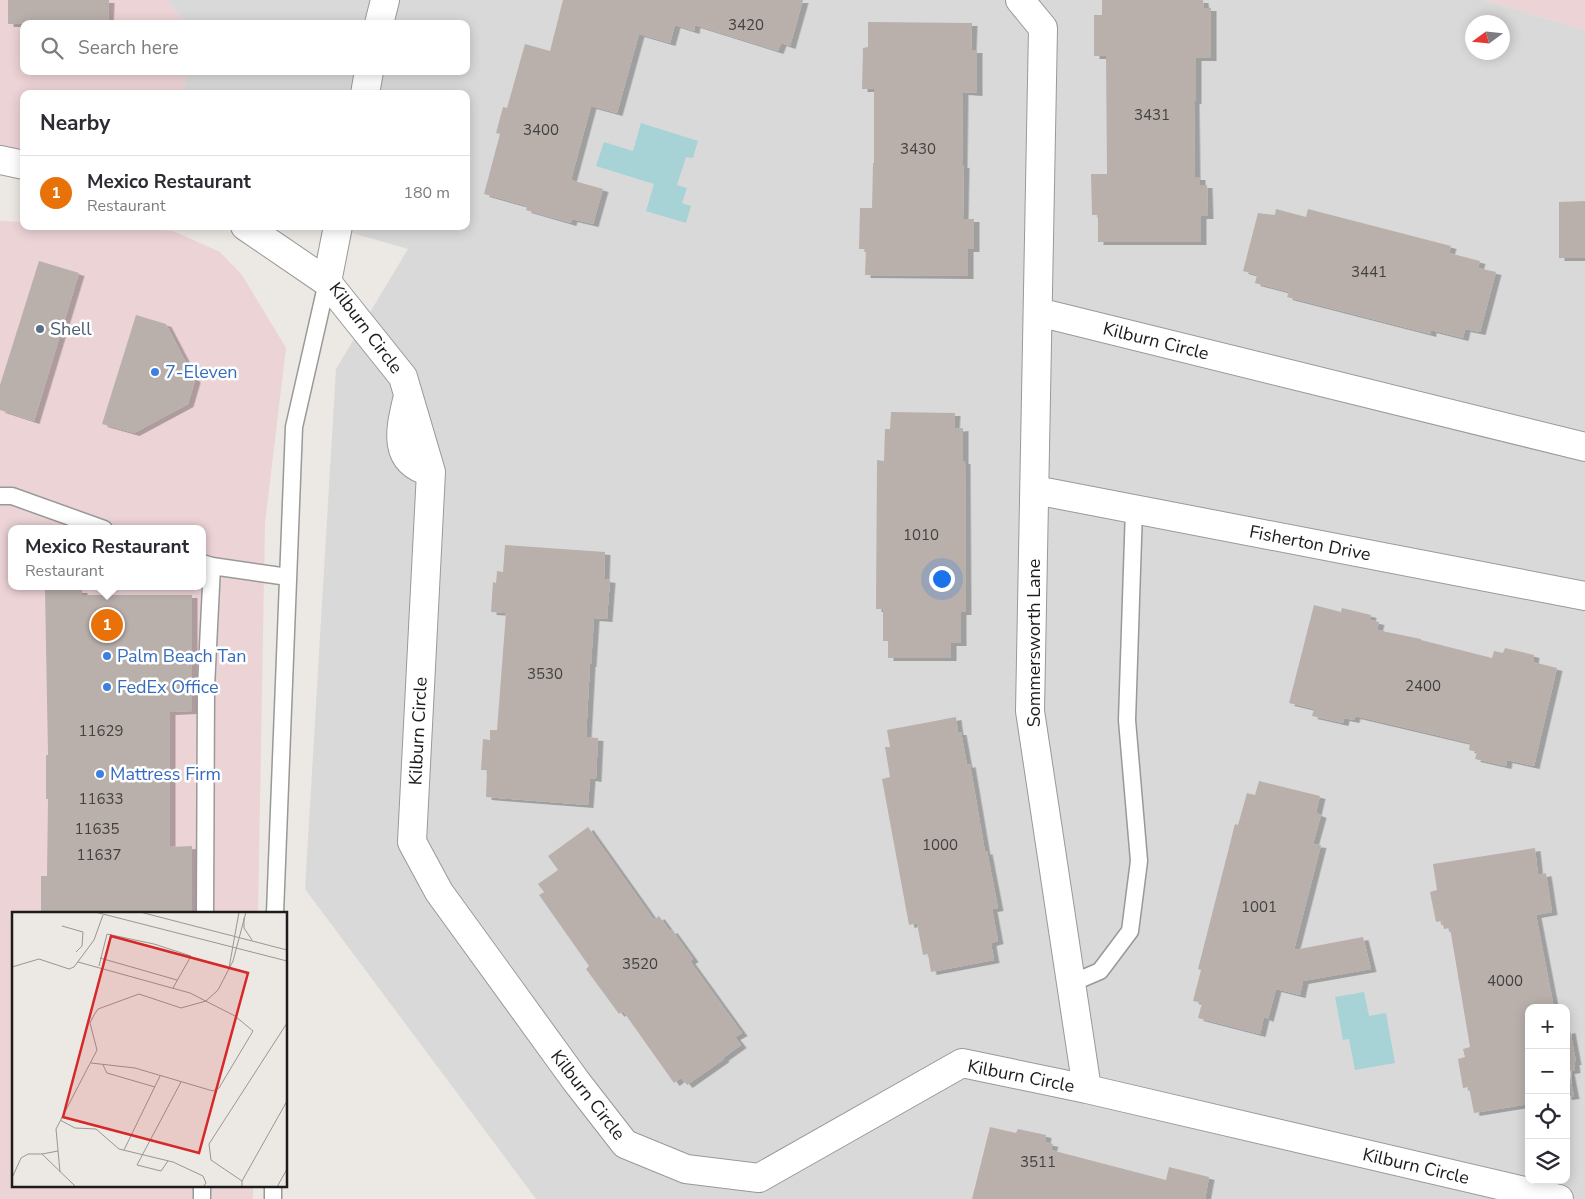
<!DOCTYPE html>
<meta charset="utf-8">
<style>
body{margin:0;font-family:"Nunito Sans",sans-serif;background:#f2f2f3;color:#2b2b33}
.controls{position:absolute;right:15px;bottom:15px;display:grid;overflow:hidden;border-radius:10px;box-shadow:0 2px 12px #0003}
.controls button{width:45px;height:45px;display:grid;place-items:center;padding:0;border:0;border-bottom:1px solid #e1e1e2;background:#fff;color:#2b2b33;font:25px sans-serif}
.compass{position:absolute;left:1465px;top:15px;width:45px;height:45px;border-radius:50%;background:#fff;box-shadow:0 2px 12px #0003;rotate:255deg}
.you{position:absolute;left:941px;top:578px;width:18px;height:18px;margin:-12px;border:4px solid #fff;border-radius:50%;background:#1a73e8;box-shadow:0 0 0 8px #1a73e833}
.badge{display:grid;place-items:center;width:32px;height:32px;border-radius:50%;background:#b4142b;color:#fff;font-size:16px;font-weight:700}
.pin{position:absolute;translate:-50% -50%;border:2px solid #fff;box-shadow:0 1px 5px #0006}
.popup{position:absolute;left:8px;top:525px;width:198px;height:65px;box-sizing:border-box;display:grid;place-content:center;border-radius:10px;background:#fff;filter:drop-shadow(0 1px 4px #0005);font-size:16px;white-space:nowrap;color:#7c7c81}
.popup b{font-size:19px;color:#2b2b33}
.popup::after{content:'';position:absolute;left:50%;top:100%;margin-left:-10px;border:10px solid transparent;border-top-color:#fff}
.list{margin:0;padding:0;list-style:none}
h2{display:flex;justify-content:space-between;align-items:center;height:65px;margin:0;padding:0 20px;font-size:21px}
h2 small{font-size:16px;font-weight:400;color:#7c7c81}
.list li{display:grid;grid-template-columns:32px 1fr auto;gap:15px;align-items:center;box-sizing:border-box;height:75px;padding:0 20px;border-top:1px solid #e1e1e2}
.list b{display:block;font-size:19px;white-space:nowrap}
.list p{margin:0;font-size:16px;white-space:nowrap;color:#7c7c81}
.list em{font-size:16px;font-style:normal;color:#7c7c81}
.icon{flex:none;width:28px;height:28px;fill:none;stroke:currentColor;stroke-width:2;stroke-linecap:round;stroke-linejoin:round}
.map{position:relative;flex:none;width:1585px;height:1199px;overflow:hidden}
.search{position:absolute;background:#fff;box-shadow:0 2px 12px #0003;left:20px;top:20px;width:450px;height:55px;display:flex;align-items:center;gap:12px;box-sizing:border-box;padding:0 18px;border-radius:10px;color:#7c7c81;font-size:19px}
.panel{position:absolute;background:#fff;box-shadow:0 2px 12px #0003;left:20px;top:90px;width:450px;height:140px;border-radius:10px}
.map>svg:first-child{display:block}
</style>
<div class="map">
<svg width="1585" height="1199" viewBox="0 0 1585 1199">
<defs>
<filter id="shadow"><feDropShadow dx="5.5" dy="3" stdDeviation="0" flood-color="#0004"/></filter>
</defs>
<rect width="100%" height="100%" fill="#ece8e3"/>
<path fill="#dad9d9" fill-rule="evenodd" d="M 167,0 L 1484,0 L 1585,30 L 1585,1199 L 536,1199 L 305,889 L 336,369 L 408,249 L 328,226 L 466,226 L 466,94 L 183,94 L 188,71 L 466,71 L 466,24 L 186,24 ZM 1472,22 L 1502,22 L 1502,52 L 1472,52 ZM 1529,1008 L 1566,1008 L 1566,1180 L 1529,1180 Z"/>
<path fill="#ecd3d6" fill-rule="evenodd" d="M 0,0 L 167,0 L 186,24 L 24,24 L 24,71 L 188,71 L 183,94 L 24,94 L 24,151 L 0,146 Z
M 1484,0 L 1585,0 L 1585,30 Z
M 0,221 L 24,222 L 24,226 L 95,226 L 173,231 L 220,252 L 242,275 L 286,348 L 265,523 L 258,913 L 14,913 L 14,1185 L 253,1185 L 253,1199 L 0,1199 ZM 12,529 L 202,529 L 202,586 L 12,586 Z"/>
<path fill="#a7d2d6" d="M 641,123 L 698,141 L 693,158 L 686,157 L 677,185 L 687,188 L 682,203 L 691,206 L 686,223 L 646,211 L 654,184 L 596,166 L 604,142 L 633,151 Z
M 1364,992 L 1369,1016 L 1386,1013 L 1395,1063 L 1355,1070 L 1349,1039 L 1343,1040 L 1335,997 Z"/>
<path fill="#b9b0ac" filter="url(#shadow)" d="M 8,0 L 109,0 L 108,24 L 8,24 Z
M 563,0 L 803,0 L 790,46 L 781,43 L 778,51 L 695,25 L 694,31 L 675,25 L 670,43 L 639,34 L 617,113 L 591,106 L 571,180 L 603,189 L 593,224 L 572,219 L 571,223 L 526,210 L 527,206 L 484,194 L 500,134 L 496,133 L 503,107 L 507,108 L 525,44 L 550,51 Z
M 1102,0 L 1203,0 L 1204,8 L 1211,8 L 1211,58 L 1196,58 L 1196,101 L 1194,101 L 1195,177 L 1200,177 L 1200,185 L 1207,185 L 1208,216 L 1201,216 L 1201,242 L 1098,242 L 1098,215 L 1092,215 L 1091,174 L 1107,174 L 1106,56 L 1094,56 L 1094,15 L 1102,15 Z
M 868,22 L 972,23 L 971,50 L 977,50 L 977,93 L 963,92 L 962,165 L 964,165 L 963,219 L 974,219 L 974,249 L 968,249 L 968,276 L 865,275 L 866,249 L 859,249 L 860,208 L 872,208 L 873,163 L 874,163 L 874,89 L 862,89 L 863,48 L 868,47 Z
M 1585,201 L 1585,258 L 1559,258 L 1559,202 Z
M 1276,209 L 1306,217 L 1308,209 L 1451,246 L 1449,253 L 1480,261 L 1478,268 L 1496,272 L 1480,332 L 1465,329 L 1463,338 L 1431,330 L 1431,334 L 1287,297 L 1289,292 L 1255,283 L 1257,275 L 1243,271 L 1258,213 L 1275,215 Z
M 39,261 L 79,273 L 34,421 L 0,410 L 0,385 Z
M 136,315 L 166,324 L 195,380 L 188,404 L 134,433 L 102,424 Z
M 891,412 L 955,413 L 954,429 L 963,428 L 963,461 L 965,461 L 966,612 L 961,612 L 961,643 L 951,643 L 951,658 L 888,658 L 888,641 L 883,641 L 883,609 L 876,609 L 877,460 L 884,461 L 885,429 L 890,429 Z
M 505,545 L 605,552 L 604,579 L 610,580 L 607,619 L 594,618 L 591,664 L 590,664 L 586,737 L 598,738 L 596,779 L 590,778 L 588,805 L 486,797 L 487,770 L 481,770 L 483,739 L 490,740 L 490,730 L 497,730 L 506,613 L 491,612 L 493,582 L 496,583 L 497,571 L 503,572 Z
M 45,590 L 82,590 L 82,595 L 192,595 L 192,711 L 170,712 L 170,847 L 192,846 L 192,913 L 41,913 L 41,876 L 47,876 L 48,799 L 46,799 L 46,755 L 48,755 Z
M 1314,605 L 1341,612 L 1342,608 L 1371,615 L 1370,620 L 1379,622 L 1377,630 L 1421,639 L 1421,640 L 1492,658 L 1494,651 L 1503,653 L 1505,648 L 1534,655 L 1533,662 L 1557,668 L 1534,766 L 1507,760 L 1506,766 L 1475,759 L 1477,752 L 1469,750 L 1470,743 L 1355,716 L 1354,720 L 1344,718 L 1343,723 L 1312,716 L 1314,709 L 1289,703 Z
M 956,717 L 958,732 L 961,732 L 967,765 L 970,764 L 985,852 L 987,851 L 998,908 L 992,909 L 998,941 L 991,943 L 994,960 L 931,972 L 928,954 L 923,955 L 917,923 L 909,925 L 882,779 L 890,777 L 885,747 L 890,747 L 887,730 Z
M 1259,781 L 1320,796 L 1316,813 L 1321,815 L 1313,844 L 1321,845 L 1294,950 L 1363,937 L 1371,969 L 1303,981 L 1300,995 L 1276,989 L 1268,1019 L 1264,1017 L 1260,1034 L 1198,1018 L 1202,1003 L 1193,1001 L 1201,970 L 1198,969 L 1235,824 L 1238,825 L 1247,793 L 1255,795 Z
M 588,827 L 654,920 L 659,916 L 670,931 L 672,930 L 693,959 L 690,961 L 742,1033 L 735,1037 L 741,1045 L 723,1058 L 724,1059 L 687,1085 L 681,1078 L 674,1083 L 623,1011 L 619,1014 L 586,969 L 589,966 L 539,895 L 544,892 L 538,884 L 558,870 L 548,856 Z
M 1535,848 L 1538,875 L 1546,873 L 1552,912 L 1536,915 L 1554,1008 L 1529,1008 L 1529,1104 L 1474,1113 L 1469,1087 L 1463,1088 L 1458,1059 L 1465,1057 L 1463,1049 L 1470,1047 L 1450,928 L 1444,929 L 1442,921 L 1436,922 L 1430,892 L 1437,890 L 1433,864 Z
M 1570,1030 L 1576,1062 L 1574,1062 L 1575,1070 L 1569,1071 L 1574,1096 L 1566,1097 L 1566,1031 Z
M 990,1127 L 1016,1133 L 1018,1129 L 1046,1135 L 1045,1142 L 1053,1144 L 1051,1150 L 1166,1180 L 1169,1167 L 1209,1177 L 1205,1199 L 972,1199 Z"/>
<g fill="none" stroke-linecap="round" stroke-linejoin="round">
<defs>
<path id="lane" d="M 0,496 L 12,496 L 104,529
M 202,563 L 212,566 L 288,577
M 205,913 L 206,687 L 212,566
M 275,913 L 294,427 L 327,282
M 1072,983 L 1100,971 L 1130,931 L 1139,861 L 1127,720 L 1134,509
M 273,1185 L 273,1199
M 202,1199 L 202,1185"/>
<path id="street" d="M 1020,0 L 1043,28 L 1030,711 L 1087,1089
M 379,24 L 385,0
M 365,94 L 369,71
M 0,160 L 24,165
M 245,226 L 327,282 L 403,377 L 431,472 L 412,842 L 439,892 L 576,1081 L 625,1144 L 686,1169 L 759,1178 L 962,1063 L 1087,1089 L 1559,1199
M 327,282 L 338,226
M 1038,312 L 1585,447
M 407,400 C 400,430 392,462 431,472
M 1035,490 L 1585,596"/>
</defs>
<use href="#lane" stroke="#999" stroke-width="19"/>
<use href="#street" stroke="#999" stroke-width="30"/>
<use href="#lane" stroke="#fff" stroke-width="16"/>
<use href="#street" stroke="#fff" stroke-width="28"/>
</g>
<circle fill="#5c6f8a" stroke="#fff" stroke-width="2" cx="40" cy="329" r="5"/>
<g fill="#3f7fe0" stroke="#fff" stroke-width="2">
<circle cx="155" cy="372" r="5"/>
<circle cx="107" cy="656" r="5"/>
<circle cx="107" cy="687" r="5"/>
<circle cx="100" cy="774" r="5"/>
</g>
<g text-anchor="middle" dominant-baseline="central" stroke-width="5" stroke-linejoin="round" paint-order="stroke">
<g font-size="15" fill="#434140">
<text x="746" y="25">3420</text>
<text x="1152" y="115">3431</text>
<text x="541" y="130">3400</text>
<text x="918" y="149">3430</text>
<text x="1369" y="272">3441</text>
<text x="921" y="535">1010</text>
<text x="545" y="674">3530</text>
<text x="1423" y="686">2400</text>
<text x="101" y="731">11629</text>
<text x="101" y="799">11633</text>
<text x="97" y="829">11635</text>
<text x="940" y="845">1000</text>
<text x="99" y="855">11637</text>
<text x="1259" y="907">1001</text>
<text x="640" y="964">3520</text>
<text x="1505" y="981">4000</text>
<text x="1038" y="1162">3511</text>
</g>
<g font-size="18" fill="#1c1c1c" stroke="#fff">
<text transform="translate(366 328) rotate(53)">Kilburn Circle</text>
<text transform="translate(1156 341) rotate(14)">Kilburn Circle</text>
<text transform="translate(1310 543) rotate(11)">Fisherton Drive</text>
<text transform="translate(1034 643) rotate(-90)">Sommersworth Lane</text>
<text transform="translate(418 731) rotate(-87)">Kilburn Circle</text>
<text transform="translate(1021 1076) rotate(11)">Kilburn Circle</text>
<text transform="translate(588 1095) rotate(52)">Kilburn Circle</text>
<text transform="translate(1416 1166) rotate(13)">Kilburn Circle</text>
</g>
<g font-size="18" fill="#4e5e75" stroke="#fff" text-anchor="start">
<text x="50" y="329">Shell</text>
</g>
<g font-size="18" fill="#366cbe" stroke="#fff" text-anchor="start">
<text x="165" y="372">7-Eleven</text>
<text x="117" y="656">Palm Beach Tan</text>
<text x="117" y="687">FedEx Office</text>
<text x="110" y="774">Mattress Firm</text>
</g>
</g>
<g transform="translate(12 912)">
<rect width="275" height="275" fill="#ece8e3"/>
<path fill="none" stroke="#999693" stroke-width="1" d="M 83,0 L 275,49M 128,0 L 275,38M 232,6 L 232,16 L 240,28M 50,14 L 71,20 L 70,34 L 64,40M 88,46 L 165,68M 66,50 L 178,81 L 223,104 L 241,119 L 207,176 L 201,179 L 123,156 L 79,151M 87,54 L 95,22 L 142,32 L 179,44 L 161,76M 0,55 L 27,47 L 57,57 L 62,55 L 82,28 L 91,3M 217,56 L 227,0M 91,153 L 95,161 L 143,175M 48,208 L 63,216 L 84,217 L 107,237 L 161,250 L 191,264 L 194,271 L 191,275M 112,238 L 148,164M 30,242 L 46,239M 156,249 L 149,259 L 125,253 L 169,170M 48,260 L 44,217 L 85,138 L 78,111 L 82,103 L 86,97 L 127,82 L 169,96 L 194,89 L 206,78 L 221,49 L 234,0M 0,266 L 9,246 L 16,242 L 30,242 L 64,275M 230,269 L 199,248 L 197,232 L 275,111M 230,275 L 230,269 L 275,189M 265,275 L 275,257"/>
<path fill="#d62828" fill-opacity="0.15" stroke="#d62828" stroke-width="2.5" d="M 99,24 L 236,61 L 187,241 L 51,205 Z"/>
<rect width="275" height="275" fill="none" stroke="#1c1c1c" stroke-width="2.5"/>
</g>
</svg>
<div class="controls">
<button>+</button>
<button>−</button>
<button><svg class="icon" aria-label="locate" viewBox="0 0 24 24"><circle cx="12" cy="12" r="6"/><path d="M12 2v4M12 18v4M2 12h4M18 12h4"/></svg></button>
<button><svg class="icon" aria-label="layers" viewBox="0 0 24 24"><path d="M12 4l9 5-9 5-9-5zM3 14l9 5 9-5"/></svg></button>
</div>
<svg class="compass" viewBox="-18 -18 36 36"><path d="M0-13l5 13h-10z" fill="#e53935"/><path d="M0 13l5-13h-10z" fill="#7c7c81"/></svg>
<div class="you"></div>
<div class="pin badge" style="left:107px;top:625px;background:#e8710a">1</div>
<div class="popup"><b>Mexico Restaurant</b>Restaurant</div>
<div class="search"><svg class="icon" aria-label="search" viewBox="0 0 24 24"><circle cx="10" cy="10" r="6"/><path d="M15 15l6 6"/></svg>Search here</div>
<section class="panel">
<h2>Nearby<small></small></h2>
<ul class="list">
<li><span class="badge" style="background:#e8710a">1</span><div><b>Mexico Restaurant</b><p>Restaurant</p></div><em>180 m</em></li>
</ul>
</section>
</div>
